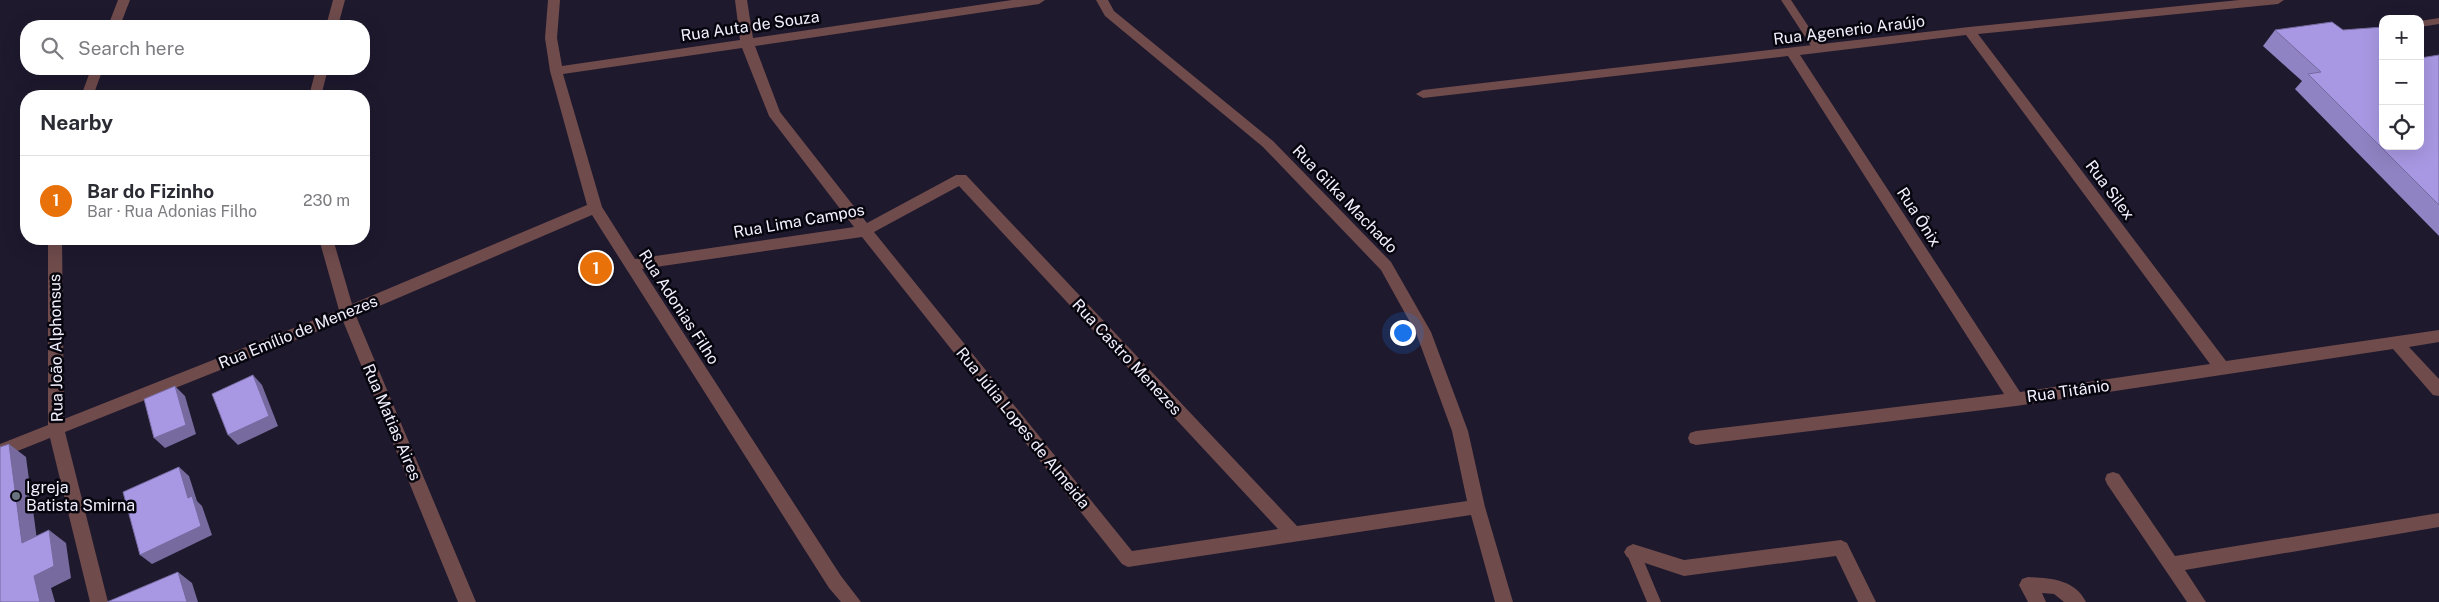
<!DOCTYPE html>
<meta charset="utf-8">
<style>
body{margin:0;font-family:"Public Sans",sans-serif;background:#f7f7f7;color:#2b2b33}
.controls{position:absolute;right:15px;top:15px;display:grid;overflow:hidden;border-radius:10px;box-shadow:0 5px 20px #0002}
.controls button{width:45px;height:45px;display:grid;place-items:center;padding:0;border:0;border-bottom:1px solid #e1e1e2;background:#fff;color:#2b2b33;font:25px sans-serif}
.you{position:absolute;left:1402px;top:332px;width:18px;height:18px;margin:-12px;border:4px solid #fff;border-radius:50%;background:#1a73e8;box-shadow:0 0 0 8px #1a73e833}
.badge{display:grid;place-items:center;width:32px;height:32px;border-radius:50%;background:#2563eb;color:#fff;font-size:16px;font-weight:700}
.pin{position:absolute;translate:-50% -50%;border:2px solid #fff;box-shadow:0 1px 5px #0006}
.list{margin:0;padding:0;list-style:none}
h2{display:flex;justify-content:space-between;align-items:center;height:65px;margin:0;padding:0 20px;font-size:21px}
h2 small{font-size:16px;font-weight:400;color:#7c7c81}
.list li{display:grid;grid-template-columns:32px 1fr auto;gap:15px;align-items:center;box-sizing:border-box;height:90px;padding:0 20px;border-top:1px solid #e1e1e2}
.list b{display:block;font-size:19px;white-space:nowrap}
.list p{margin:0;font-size:16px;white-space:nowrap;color:#7c7c81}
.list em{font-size:16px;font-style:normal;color:#7c7c81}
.icon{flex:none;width:28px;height:28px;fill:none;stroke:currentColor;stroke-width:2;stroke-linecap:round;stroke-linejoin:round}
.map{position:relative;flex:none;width:2439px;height:602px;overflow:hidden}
.search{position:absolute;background:#fff;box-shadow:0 5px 20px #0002;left:20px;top:20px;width:350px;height:55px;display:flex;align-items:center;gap:12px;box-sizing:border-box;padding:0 18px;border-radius:20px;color:#7c7c81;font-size:19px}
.panel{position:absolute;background:#fff;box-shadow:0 5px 20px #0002;left:20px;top:90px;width:350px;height:155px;border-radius:20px}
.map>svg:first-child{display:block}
</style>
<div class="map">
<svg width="2439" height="602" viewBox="0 0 2439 602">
<rect width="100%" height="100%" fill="#1e192d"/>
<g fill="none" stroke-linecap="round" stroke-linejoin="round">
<path fill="#6f4b4c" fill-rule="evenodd" d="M 1781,0 L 1791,0 L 1824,50 L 1823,52 L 1815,52 Z
M 2439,18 L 2439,24 L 2420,27 L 2420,21 Z
M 1633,546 L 1638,547 L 1661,602 L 1647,602 L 1626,552 L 1628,547 Z"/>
<path fill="#6f4b4c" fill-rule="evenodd" d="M 118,0 L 130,0 L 120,26 L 108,26 Z
M 333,0 L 345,0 L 338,26 L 326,26 Z
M 548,0 L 560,0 L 557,38 L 562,66 L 740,40 L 735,0 L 747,0 L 753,38 L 1012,0 L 1045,0 L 1039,4 L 755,46 L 780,112 L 867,223 L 956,175 L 966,175 L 1297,526 L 1467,501 L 1452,431 L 1416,333 L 1381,270 L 1263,147 L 1105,16 L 1096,0 L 1108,0 L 1114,11 L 1273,141 L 1391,262 L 1431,332 L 1468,431 L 1485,507 L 1513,602 L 1495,602 L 1471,515 L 1128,567 L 1122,564 L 862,237 L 642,269 L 841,576 L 861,602 L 841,602 L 829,588 L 592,215 L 356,316 L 476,602 L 458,602 L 343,321 L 65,432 L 108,602 L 90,602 L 50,438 L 0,458 L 0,444 L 48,425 L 48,239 L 62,239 L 64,419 L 339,310 L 319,239 L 333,239 L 352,304 L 587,205 L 550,71 L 545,38 ZM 742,48 L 769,116 L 854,227 L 635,259 L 602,207 L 563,74 ZM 959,186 L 1278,529 L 1132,551 L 874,232 Z
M 2239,0 L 2284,0 L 2278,4 L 1978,34 L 2226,361 L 2439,330 L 2439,342 L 2409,347 L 2439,379 L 2439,396 L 2433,395 L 2393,349 L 2016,406 L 1696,445 L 1690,443 L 1688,438 L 1690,433 L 1696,431 L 2004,394 L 1788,56 L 1423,98 L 1416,94 L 1423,90 L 1969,27 ZM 1966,35 L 2210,364 L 2020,392 L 1800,55 Z
M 91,69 L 103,69 L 93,96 L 81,96 Z
M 316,69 L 328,69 L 321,96 L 309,96 Z
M 2113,472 L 2119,474 L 2175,556 L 2439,513 L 2439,527 L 2185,570 L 2206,602 L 2187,602 L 2107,484 L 2105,479 L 2107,474 Z
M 1841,540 L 1847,543 L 1876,602 L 1858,602 L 1836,556 L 1684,576 L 1627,557 L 1624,552 L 1627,547 L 1633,544 L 1684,560 Z
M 2028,577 C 2050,578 2075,579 2086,602 L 2064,602 L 2054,594 L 2042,593 L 2046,602 L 2028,602 L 2019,585 L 2022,579 Z"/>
</g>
<path fill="#9083c3" d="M 2275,30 L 2343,30 L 2383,146 L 2439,55 L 2439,236 L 2295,89 L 2302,81 L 2263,46 Z"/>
<path fill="#766a9f" d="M 253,375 L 262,385 L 278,426 L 238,445 L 228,435 Z
M 175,386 L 185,396 L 196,434 L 165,448 L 154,438 Z
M 9,444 L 26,457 L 39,555 L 22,543 Z
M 179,467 L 189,476 L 197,501 L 202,506 L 212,535 L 152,564 L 140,555 L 188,498 Z
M 49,530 L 66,543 L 71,578 L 51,588 L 55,602 L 40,602 L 34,576 Z
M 178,572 L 192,583 L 198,602 L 187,602 Z"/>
<path fill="#a898e3" stroke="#766a9f" d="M 2332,22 L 2343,30 L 2383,27 L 2383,146 L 2420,146 L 2420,58 L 2439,55 L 2439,205 L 2308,74 L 2321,72 L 2275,30 Z
M 253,375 L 269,416 L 228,435 L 212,394 Z
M 175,386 L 186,425 L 154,438 L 144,399 Z
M 9,444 L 22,543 L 49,530 L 54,566 L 34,576 L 40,602 L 0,602 L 0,447 Z
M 179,467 L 188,498 L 192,496 L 201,526 L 140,555 L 123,492 Z
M 178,572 L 187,602 L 107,602 Z"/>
<circle fill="#6b7280" stroke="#07060e" stroke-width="2" cx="16" cy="496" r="5"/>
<g text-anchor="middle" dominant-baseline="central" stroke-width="5" stroke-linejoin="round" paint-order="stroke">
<g font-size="16" fill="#f2f0fe" stroke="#07060e">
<text transform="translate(750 26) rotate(-8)">Rua Auta de Souza</text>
<text transform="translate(1849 30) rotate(-7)">Rua Agenerio Araújo</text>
<text transform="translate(2110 190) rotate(53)">Rua Silex</text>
<text transform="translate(1345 199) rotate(46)">Rua Gilka Machado</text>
<text transform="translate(1919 217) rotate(57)">Rua Ônix</text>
<text transform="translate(799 221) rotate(-10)">Rua Lima Campos</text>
<text transform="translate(679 307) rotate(57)">Rua Adonias Filho</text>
<text transform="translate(298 332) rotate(-22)">Rua Emílio de Menezes</text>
<text transform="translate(56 348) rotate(-91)">Rua João Alphonsus</text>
<text transform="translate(1127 357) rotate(47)">Rua Castro Menezes</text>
<text transform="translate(2068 391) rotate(-8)">Rua Titânio</text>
<text transform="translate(392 422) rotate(67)">Rua Matias Aires</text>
<text transform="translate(1023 428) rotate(51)">Rua Júlia Lopes de Almeida</text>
</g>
<g font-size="16" fill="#f2f0fe" stroke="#07060e" text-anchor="start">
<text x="26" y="487">Igreja<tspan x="26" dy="18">Batista Smirna</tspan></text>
</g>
</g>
</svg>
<div class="controls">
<button>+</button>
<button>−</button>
<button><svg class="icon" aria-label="locate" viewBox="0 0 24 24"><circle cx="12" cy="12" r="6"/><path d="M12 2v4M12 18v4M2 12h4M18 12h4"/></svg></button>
</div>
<div class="you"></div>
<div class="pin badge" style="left:596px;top:268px;background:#e8710a">1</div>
<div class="search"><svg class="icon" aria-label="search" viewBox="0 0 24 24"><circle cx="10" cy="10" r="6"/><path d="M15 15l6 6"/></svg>Search here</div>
<section class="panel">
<h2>Nearby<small></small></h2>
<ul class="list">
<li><span class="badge" style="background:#e8710a">1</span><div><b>Bar do Fizinho</b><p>Bar · Rua Adonias Filho</p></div><em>230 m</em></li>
</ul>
</section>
</div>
